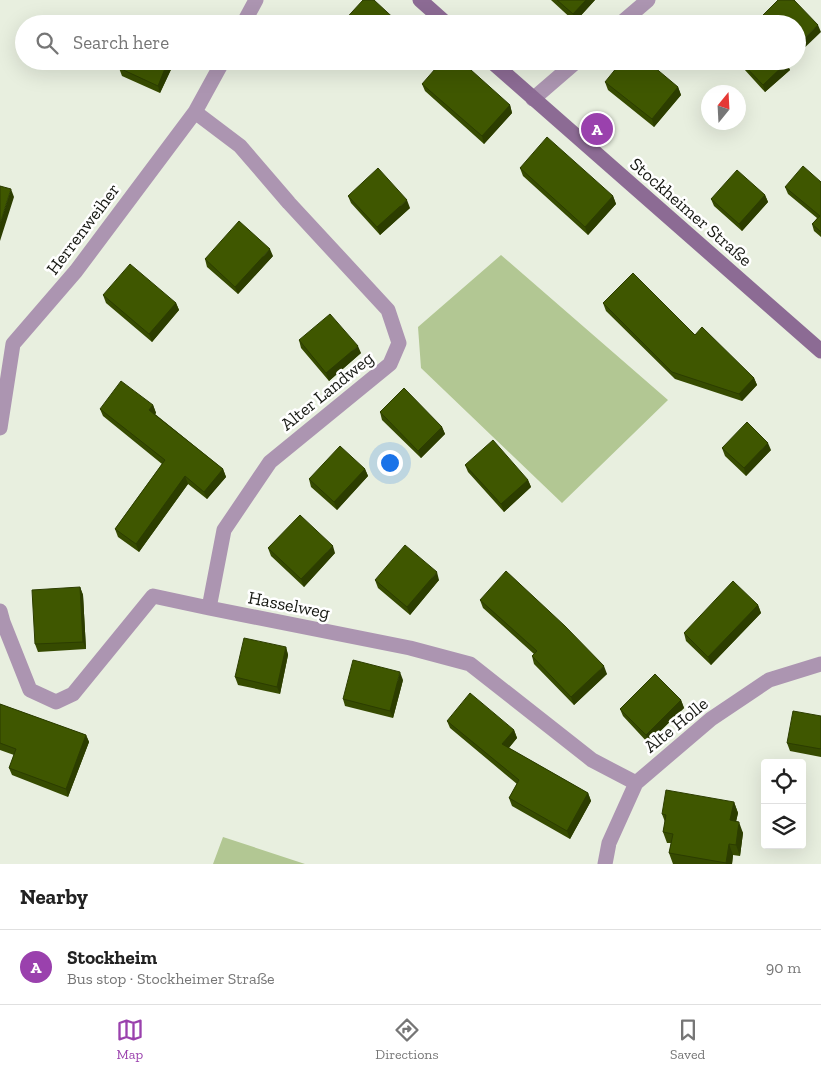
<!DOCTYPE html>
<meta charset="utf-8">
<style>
body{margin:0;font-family:"Zilla Slab",serif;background:#f2f2f2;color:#222}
.controls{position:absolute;right:15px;bottom:15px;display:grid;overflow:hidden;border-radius:5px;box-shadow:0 5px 20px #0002}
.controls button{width:45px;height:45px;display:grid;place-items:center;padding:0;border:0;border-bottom:1px solid #e0e0e0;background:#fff;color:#222;font:25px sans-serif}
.compass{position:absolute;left:701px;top:85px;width:45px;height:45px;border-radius:50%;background:#fff;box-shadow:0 5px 20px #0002;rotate:18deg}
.you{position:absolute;left:389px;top:462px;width:18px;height:18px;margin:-12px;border:4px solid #fff;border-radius:50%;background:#1a73e8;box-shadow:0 0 0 8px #1a73e833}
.badge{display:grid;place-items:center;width:32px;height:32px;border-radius:50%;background:#9a41ad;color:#fff;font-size:16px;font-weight:700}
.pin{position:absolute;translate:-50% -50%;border:2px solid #fff;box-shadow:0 1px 5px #0006}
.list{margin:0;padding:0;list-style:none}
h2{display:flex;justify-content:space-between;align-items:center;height:65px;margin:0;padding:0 20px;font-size:21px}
h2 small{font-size:16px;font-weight:400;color:#767676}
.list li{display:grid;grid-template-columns:32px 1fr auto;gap:15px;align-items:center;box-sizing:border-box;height:75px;padding:0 20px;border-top:1px solid #e0e0e0}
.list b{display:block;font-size:19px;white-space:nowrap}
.list p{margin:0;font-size:16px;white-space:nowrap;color:#767676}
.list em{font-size:16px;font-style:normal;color:#767676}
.icon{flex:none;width:28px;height:28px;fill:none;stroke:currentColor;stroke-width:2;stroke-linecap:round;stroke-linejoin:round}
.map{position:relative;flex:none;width:821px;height:864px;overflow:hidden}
.search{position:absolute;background:#fff;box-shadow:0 5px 20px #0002;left:15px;right:15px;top:15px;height:55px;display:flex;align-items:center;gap:12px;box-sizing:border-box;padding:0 18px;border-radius:28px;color:#767676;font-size:19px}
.sheet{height:140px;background:#fff}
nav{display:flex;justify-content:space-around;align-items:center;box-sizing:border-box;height:70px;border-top:1px solid #e0e0e0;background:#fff;font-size:14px;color:#767676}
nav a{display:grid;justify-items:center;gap:2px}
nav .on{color:#9a41ad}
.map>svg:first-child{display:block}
</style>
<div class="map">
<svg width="821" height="864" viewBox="0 0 821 864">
<rect width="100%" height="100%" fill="#e8efdf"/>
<path fill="#b2c793" d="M 501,255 L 668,400 L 562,503 L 421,368 L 418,327 Z
M 223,837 L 305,864 L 213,864 Z"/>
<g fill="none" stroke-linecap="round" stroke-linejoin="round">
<path stroke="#ac95b1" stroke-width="15" d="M 243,24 L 256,0
M 620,24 L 648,0
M 533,99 L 577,61
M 195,112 L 240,146 L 289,203 L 388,310 L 399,343 L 390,364 L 270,462 L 224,530 L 209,608
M 0,428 L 13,344 L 76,271 L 195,112 L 223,61
M 0,611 L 3,622 L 30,690 L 56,702 L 73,694 L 153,596 L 209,608 L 410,648 L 470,664 L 592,760 L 636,783
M 605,864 L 609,843 L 636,783 L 711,719 L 769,680 L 821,664"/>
<path stroke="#8c6b94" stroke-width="15" d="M 420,0 L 447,24
M 491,61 L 821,351"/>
</g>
<path fill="#364b00" d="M 551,0 L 595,0 L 575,22 Z
M 175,61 L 160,93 L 122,76 L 119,68 Z
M 365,61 L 380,61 L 373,68 Z
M 741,62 L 787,64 L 790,70 L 765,92 L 744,69 Z
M 605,82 L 678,87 L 681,95 L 654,127 L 608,90 Z
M 422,84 L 510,105 L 512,113 L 484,144 L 425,91 Z
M 520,168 L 613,196 L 616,204 L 588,235 L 523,176 Z
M 821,182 L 821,237 L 814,231 L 812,224 L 817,218 L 788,194 L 785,187 Z
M 765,195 L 768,202 L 742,231 L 714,206 L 711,199 Z
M 348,196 L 410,208 L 380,235 L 351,203 Z
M 273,256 L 238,294 L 207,267 L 205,259 Z
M 103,295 L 176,303 L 179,310 L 152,342 L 106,303 Z
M 603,303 L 754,378 L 757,385 L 742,401 L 675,379 L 606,311 Z
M 299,340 L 361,353 L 329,381 L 301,348 Z
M 153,405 L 156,413 L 155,414 L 223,469 L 226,477 L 207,499 L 188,484 L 139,552 L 118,537 L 115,529 L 162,464 L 103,416 L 100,409 Z
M 380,412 L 442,427 L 445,434 L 421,458 L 382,420 Z
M 722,448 L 771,450 L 746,476 L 725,456 Z
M 465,465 L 528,480 L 531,487 L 504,512 L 468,472 Z
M 365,469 L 368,476 L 337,510 L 311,487 L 309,479 Z
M 268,548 L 335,553 L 304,587 L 271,556 Z
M 375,580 L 439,580 L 410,615 L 378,588 Z
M 80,587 L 83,595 L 86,649 L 38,652 L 35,644 Z
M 480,600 L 607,674 L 574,705 L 534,664 L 532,656 L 534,654 L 483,608 Z
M 758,605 L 761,613 L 711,665 L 686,641 L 684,633 Z
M 286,647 L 288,655 L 280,694 L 238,685 L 235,677 Z
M 403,680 L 393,718 L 345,706 L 343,699 Z
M 681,700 L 684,708 L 648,743 L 623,716 L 620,709 Z
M 0,704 L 86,735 L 89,742 L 68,797 L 12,775 L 9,768 L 14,755 L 0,750 Z
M 821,716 L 821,757 L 790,751 L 787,743 Z
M 447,721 L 514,730 L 517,738 L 509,748 L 588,793 L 591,801 L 570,839 L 512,806 L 509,798 L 517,784 L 450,728 Z
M 734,802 L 738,813 L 736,821 L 743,833 L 740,856 L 733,855 L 732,864 L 673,864 L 669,853 L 671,843 L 667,843 L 663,832 L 665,822 L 662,814 Z"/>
<path fill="#2c3d00" d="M 586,0 L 595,0 L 575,22 L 573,14 Z
M 818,25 L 821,32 L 797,55 L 797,45 Z
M 168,61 L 175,61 L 160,93 L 158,86 Z
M 370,61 L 380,61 L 373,68 Z
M 784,61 L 791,61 L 787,64 L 790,70 L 765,92 L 763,85 Z
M 678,87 L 681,95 L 654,127 L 652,119 Z
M 510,105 L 512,113 L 484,144 L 482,136 Z
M 11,189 L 14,197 L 0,241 L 0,224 Z
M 765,195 L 768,202 L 742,231 L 739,224 Z
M 613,196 L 616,204 L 588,235 L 585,227 Z
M 407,200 L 410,208 L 380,235 L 377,227 Z
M 270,249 L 273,256 L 238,294 L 235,287 Z
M 176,303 L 179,310 L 152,342 L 149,334 Z
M 358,346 L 361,353 L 329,381 L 326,373 Z
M 754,378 L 757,385 L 742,401 L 739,394 Z
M 153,405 L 156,413 L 152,418 L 149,410 Z
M 442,427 L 445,434 L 421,458 L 418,451 Z
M 768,443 L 771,450 L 746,476 L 744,468 Z
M 223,469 L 226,477 L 207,499 L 204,492 Z
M 365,469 L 368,476 L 337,510 L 334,502 Z
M 185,476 L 188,484 L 139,552 L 136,544 Z
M 528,480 L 531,487 L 504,512 L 501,504 Z
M 333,546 L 335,553 L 304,587 L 301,579 Z
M 437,572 L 439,580 L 410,615 L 407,607 Z
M 80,587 L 83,595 L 86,649 L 83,642 Z
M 758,605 L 761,613 L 711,665 L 708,657 Z
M 286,647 L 288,655 L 280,694 L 277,687 Z
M 604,666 L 607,674 L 574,705 L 571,697 Z
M 400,672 L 403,680 L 393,718 L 390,711 Z
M 681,700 L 684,708 L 648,743 L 646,735 Z
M 514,730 L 517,738 L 505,752 L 502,744 Z
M 86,735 L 89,742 L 68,797 L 66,789 Z
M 588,793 L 591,801 L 570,839 L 567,831 Z
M 734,802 L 738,813 L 734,831 L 730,820 Z
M 739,822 L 743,833 L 740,856 L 736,845 Z
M 729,844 L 733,855 L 732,864 L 726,864 Z"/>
<path fill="#3f5700" stroke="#2c3d00" d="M 363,0 L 374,0 L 400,24 L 341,24 Z
M 557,0 L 586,0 L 573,14 Z
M 778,0 L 794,0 L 818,25 L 797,45 L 797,24 L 765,24 L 760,18 Z
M 143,16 L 161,24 L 139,24 Z
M 123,61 L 168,61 L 158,86 L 119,68 Z
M 442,61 L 461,61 L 510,105 L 482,136 L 422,84 Z
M 622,61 L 647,61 L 678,87 L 652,119 L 605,82 Z
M 742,61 L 786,61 L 787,62 L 763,85 L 741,62 Z
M 547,137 L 613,196 L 585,227 L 520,168 Z
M 803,166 L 821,182 L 821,232 L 812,224 L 820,216 L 785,187 Z
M 378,168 L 407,200 L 377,227 L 348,196 Z
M 737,170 L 765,195 L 739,224 L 711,199 Z
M 0,186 L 11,189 L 0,224 Z
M 239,221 L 270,249 L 235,287 L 205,259 Z
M 130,264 L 176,303 L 149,334 L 103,295 Z
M 633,273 L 695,335 L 702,327 L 754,378 L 739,394 L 672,372 L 603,303 Z
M 330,314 L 358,346 L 326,373 L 299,340 Z
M 121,381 L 153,405 L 149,410 L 223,469 L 204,492 L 185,476 L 136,544 L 115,529 L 165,460 L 100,409 Z
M 404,388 L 442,427 L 418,451 L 380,412 Z
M 747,422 L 768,443 L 744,468 L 722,448 Z
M 493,440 L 528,480 L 501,504 L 465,465 Z
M 340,446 L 365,469 L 334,502 L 309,479 Z
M 300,515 L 333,546 L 301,579 L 268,548 Z
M 405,545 L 437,572 L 407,607 L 375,580 Z
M 506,571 L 565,626 L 604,666 L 571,697 L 532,656 L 537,651 L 480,600 Z
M 733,581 L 758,605 L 708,657 L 684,633 Z
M 80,587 L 83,642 L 35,644 L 32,590 Z
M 244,638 L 286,647 L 277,687 L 235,677 Z
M 353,660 L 400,672 L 390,711 L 343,699 Z
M 655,674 L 681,700 L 646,735 L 620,709 Z
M 470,693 L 514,730 L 502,744 L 588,793 L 567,831 L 509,798 L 519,780 L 447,721 Z
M 0,704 L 86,735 L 66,789 L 9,768 L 16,749 L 0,743 Z
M 793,711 L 821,716 L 821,749 L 787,743 Z
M 666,790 L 734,802 L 730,820 L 739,822 L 736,845 L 729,844 L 726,863 L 669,853 L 673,834 L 663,832 L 666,815 L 662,814 Z"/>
<g text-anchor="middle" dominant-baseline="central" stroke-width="5" stroke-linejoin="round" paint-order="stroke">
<g font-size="18" fill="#171913" stroke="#fff">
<text transform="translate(691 212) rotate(41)">Stockheimer Straße</text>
<text transform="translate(83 229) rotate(-53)">Herrenweiher</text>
<text transform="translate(327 391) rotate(-39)">Alter Landweg</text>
<text transform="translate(289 605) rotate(11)">Hasselweg</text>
<text transform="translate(676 725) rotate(-39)">Alte Holle</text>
</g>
</g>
</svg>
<div class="controls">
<button><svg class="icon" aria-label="locate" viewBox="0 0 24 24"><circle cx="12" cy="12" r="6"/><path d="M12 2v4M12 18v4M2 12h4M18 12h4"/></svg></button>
<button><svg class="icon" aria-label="layers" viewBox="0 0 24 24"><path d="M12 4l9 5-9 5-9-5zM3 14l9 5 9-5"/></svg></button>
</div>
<svg class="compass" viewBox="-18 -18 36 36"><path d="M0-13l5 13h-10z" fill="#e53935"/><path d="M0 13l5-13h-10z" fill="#767676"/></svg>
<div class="you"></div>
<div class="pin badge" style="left:597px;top:129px">A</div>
<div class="search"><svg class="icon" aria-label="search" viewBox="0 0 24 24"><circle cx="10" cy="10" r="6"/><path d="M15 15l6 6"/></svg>Search here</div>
</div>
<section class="sheet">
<h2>Nearby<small></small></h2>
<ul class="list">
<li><span class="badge">A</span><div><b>Stockheim</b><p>Bus stop · Stockheimer Straße</p></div><em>90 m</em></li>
</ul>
</section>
<nav>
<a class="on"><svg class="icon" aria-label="map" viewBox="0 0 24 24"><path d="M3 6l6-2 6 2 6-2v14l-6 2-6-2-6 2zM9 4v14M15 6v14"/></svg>Map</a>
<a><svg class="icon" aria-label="directions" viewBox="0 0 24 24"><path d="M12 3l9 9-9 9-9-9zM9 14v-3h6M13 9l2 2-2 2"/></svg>Directions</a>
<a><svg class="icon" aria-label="saved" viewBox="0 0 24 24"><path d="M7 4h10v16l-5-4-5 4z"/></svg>Saved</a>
</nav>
